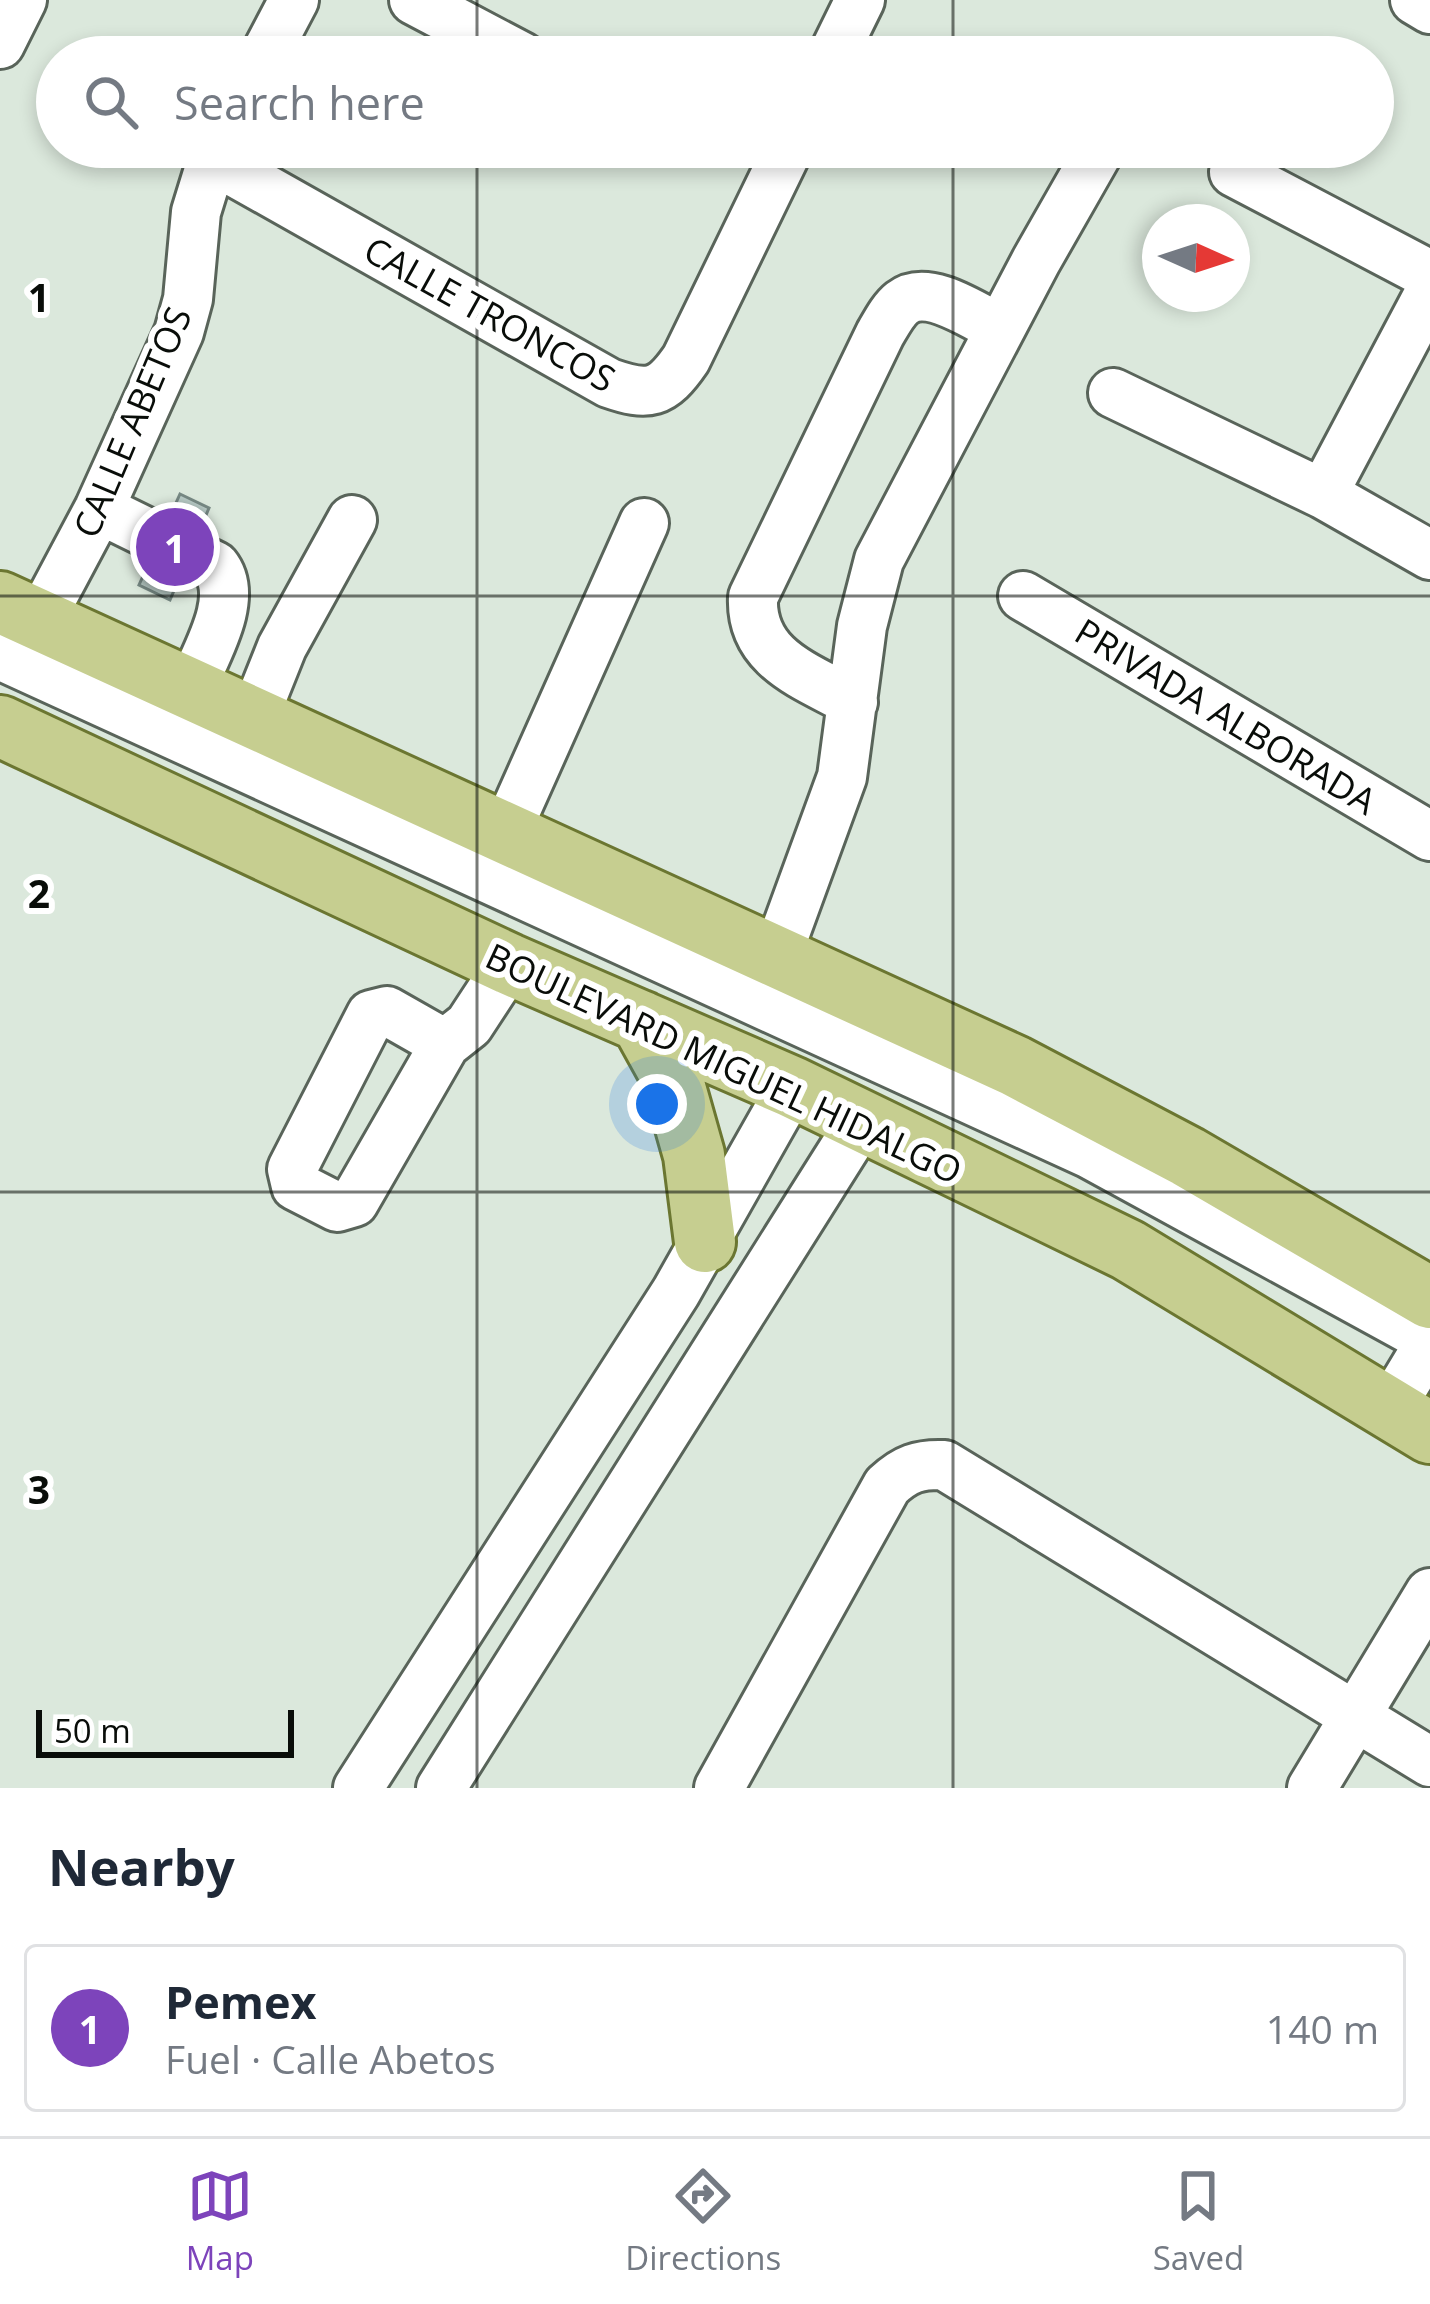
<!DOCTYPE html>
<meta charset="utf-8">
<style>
body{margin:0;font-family:"Open Sans",sans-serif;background:#f6f6f7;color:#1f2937}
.compass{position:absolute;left:1142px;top:204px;width:108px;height:108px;border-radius:50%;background:#fff;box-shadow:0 6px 18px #0003;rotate:93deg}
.scale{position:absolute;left:36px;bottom:30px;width:258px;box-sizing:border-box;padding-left:12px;border:6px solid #090d09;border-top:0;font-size:33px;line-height:42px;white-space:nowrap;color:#090d09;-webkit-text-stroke:9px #fff;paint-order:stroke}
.you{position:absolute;left:657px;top:1104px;width:42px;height:42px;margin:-30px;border:9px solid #fff;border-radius:50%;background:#1a73e8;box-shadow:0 0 0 18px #1a73e833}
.badge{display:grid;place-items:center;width:78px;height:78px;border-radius:50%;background:#7d44bb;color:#fff;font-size:39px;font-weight:700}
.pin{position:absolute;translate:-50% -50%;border:6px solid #fff;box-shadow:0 3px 12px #0006}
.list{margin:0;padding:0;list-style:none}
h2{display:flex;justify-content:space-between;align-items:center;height:156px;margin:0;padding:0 48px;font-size:51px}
h2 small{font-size:39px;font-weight:400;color:#747a83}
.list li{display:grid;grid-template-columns:78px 1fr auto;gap:36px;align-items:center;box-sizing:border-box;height:168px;margin:0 24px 24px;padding:0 24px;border:3px solid #e0e1e3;border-radius:12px}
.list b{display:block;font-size:45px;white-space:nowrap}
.list p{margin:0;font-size:39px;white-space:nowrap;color:#747a83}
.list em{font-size:39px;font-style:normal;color:#747a83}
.icon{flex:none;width:66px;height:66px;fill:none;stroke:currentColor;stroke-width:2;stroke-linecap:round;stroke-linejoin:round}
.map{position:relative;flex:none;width:1430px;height:1788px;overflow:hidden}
.search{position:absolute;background:#fff;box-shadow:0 6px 18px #0003;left:36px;right:36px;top:36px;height:132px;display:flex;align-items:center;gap:30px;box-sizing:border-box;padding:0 42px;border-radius:66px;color:#747a83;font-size:45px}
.sheet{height:348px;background:#fff}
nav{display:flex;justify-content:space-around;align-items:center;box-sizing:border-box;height:168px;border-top:3px solid #e0e1e3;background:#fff;font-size:33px;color:#747a83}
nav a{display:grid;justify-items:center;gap:6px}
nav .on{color:#7d44bb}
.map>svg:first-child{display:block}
</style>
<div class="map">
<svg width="1430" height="1788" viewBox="0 0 1430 1788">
<rect width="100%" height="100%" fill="#dbe8dc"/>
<path fill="#bacdc8" stroke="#778984" stroke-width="3" d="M 180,494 L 209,508 L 170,600 L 139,585 Z"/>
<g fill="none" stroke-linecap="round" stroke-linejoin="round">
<defs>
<path id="minor" d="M 414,0 L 522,57
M 1415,0 L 1430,9
M 0,44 L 22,0
M 264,57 L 294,0
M 832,57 L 860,0
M 210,158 L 609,383 C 649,397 662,394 686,359 L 789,147
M 1234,172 L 1430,275
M 1113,393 L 1323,494 L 1430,555
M 1323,494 L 1430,292
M 99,509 L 215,566 C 241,598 204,656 191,689
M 1023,596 L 1430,836
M 40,620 L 99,509 L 179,332 L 188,299 L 196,212 L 216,147
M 0,655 L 1090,1154 L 1430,1340
M 853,702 C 807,676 750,659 753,597 L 880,334 C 886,324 893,310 902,303 C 928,283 976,317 1000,329
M 254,717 L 282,647 L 352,520
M 506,832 L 644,523
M 777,955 L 842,777 L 862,626 L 879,560 L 1036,261 L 1101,147
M 445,1044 L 354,1202 L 337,1207 L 296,1186 L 292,1169 L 371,1015 L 387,1011 L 445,1044 L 469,1025 L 509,964
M 1389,1410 L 1430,1342
M 358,1788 L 676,1292 L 792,1087
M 441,1788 L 861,1122
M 719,1788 L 887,1486 C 905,1469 919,1464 944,1465 L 1430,1762
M 1312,1788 L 1430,1593"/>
<path id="major" d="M 0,602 L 1015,1066 L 1188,1157 L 1430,1298
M 0,726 L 509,964 L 792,1087 L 1128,1250 L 1430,1433
M 641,1021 L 672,1077 L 694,1155 L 705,1242"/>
</defs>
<use href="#minor" stroke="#59645a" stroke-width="54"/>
<use href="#major" stroke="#6b7631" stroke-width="66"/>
<use href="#minor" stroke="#fff" stroke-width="48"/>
<use href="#major" stroke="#c6ce90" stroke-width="60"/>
</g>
<path fill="none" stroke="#090d09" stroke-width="3" stroke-opacity="0.55" d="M 477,0 L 477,57M 953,0 L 953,57M 477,147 L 477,1788M 953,147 L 953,1788M 0,596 L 1430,596M 0,1192 L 1430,1192"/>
<g text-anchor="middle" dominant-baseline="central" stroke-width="12" stroke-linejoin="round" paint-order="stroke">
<g font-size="36" fill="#090d09" stroke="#fff">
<text transform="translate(490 314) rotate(29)">CALLE TRONCOS</text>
<text transform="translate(132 422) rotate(-67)">CALLE ABETOS</text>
<text transform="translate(1226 716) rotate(31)">PRIVADA ALBORADA</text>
<text transform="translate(724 1063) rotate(25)">BOULEVARD MIGUEL HIDALGO</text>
</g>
</g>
<g font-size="39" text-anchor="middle" font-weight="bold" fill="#090d09" stroke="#fff" stroke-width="12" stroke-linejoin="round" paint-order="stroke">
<text x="39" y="312">1</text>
<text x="39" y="908">2</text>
<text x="39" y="1504">3</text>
</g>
</svg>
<svg class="compass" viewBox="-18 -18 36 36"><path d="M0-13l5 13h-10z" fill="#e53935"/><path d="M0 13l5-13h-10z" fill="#747a83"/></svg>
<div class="scale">50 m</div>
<div class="you"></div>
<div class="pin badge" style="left:175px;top:547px">1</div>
<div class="search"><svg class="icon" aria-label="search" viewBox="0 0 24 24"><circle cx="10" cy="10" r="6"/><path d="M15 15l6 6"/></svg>Search here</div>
</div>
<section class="sheet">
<h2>Nearby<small></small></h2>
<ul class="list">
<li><span class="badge">1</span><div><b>Pemex</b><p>Fuel · Calle Abetos</p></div><em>140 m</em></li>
</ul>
</section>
<nav>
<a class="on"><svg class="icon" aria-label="map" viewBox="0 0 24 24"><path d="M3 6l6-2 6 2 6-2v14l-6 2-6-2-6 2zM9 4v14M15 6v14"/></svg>Map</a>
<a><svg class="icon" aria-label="directions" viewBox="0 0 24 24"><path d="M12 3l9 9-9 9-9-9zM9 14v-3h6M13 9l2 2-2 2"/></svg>Directions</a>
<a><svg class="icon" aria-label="saved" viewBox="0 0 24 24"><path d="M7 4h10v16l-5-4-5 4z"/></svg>Saved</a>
</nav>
